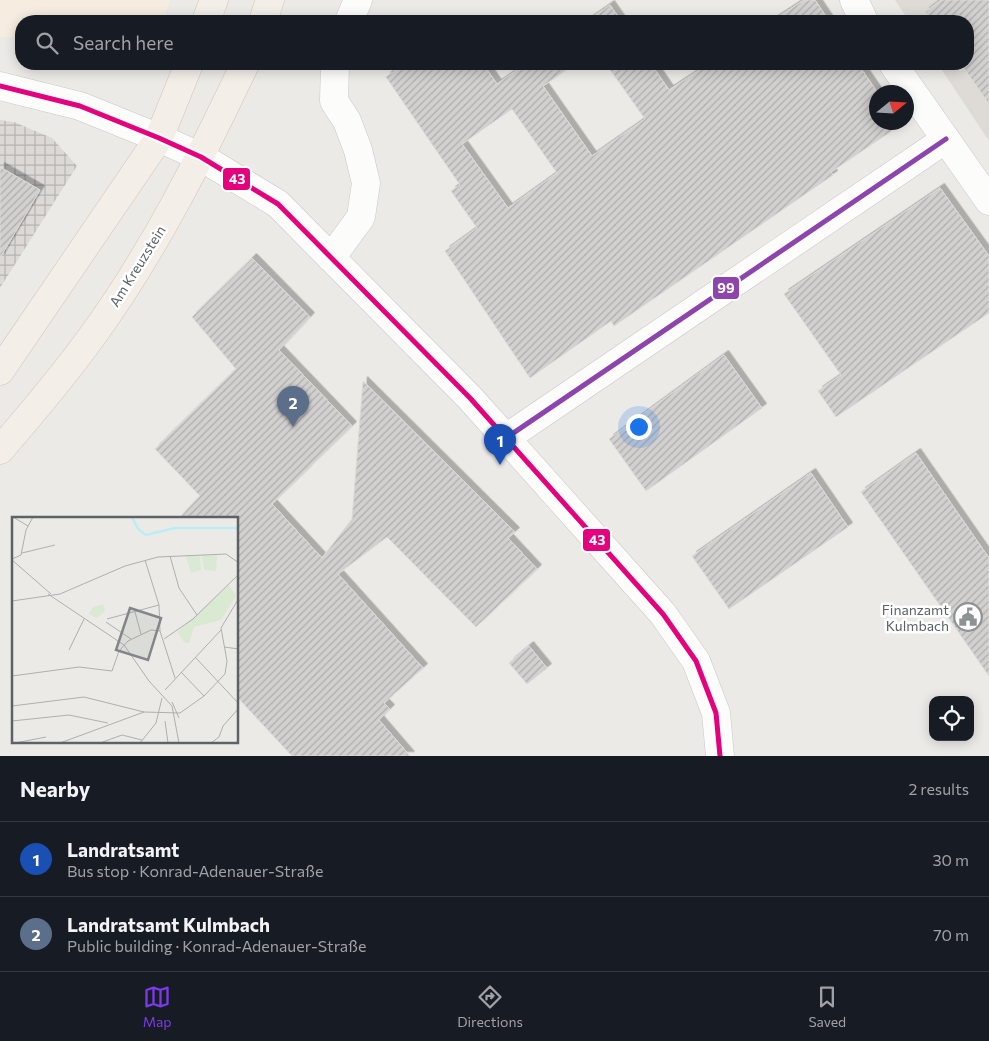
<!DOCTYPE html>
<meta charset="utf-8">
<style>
body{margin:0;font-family:Commissioner,sans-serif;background:#242831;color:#f1f3f6}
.controls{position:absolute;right:15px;bottom:15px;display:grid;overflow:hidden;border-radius:10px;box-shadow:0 2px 12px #0003}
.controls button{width:45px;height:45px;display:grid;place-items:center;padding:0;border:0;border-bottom:1px solid #363941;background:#171b24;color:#f1f3f6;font:25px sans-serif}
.compass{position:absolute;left:869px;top:85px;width:45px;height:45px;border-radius:50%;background:#171b24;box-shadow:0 2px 12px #0003;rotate:72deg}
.you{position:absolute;left:638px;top:426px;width:18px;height:18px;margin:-12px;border:4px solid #fff;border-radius:50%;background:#1a73e8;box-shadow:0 0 0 8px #1a73e833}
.badge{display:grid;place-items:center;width:32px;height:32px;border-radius:50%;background:#7c3aed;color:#fff;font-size:16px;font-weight:700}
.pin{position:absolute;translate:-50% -41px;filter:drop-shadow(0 1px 2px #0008)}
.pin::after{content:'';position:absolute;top:26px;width:18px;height:15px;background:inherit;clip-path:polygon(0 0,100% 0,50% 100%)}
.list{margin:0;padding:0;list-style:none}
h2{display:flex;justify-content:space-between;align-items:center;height:65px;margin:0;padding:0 20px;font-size:21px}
h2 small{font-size:16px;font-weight:400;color:#9ea1a6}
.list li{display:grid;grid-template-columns:32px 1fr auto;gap:15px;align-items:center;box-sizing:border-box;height:75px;padding:0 20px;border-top:1px solid #363941}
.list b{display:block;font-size:19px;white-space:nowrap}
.list p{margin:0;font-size:16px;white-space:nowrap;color:#9ea1a6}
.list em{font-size:16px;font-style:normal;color:#9ea1a6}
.icon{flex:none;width:28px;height:28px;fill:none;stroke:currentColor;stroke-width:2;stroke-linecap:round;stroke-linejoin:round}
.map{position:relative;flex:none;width:989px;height:756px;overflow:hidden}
.search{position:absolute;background:#171b24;box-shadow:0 2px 12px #0003;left:15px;right:15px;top:15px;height:55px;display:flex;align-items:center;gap:12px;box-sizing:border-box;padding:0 18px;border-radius:20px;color:#9ea1a6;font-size:19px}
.sheet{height:215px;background:#171b24}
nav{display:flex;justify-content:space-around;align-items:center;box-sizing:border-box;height:70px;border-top:1px solid #363941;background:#171b24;font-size:14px;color:#9ea1a6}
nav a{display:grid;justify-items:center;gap:2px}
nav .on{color:#7c3aed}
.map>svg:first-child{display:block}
</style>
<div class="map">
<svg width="989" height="756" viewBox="0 0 989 756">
<defs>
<pattern id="industrial-grid" width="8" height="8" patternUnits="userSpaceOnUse" patternTransform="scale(1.25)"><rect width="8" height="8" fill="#dcd9d7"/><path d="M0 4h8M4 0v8" fill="none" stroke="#b6b4b2"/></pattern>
<pattern id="building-hatch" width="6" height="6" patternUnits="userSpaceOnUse" patternTransform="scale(1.25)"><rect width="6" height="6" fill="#d3d1d0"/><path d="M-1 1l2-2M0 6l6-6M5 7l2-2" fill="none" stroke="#aeadad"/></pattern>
<filter id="shadow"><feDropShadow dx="4.5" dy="-4.5" stdDeviation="0" flood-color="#0004"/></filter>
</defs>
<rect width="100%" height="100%" fill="#eceae7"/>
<path fill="#f6ece0" d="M 0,0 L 170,0 L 163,21 L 21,21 L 21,37 L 0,37 Z"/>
<path fill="url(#industrial-grid)" d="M 0,120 L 14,122 L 52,138 L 77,166 L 0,288 Z"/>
<path fill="#dedad6" d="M 895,0 L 989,0 L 989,141 L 938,64 L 968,64 L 968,21 L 909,21 Z"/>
<path fill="url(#building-hatch)" stroke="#dcd9d6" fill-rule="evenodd" filter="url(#shadow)" d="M 804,0 L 815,0 L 829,21 L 772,21 Z
M 941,0 L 989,0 L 989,104 L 961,64 L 968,64 L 968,21 L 931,21 L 925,12 Z
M 610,5 L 621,21 L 587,21 Z
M 405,64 L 483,64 L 497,84 L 526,64 L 575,64 L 543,86 L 592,156 L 645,119 L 606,64 L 651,64 L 669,90 L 709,64 L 858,64 L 877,92 L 876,122 L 897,122 L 899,126 L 831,172 L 833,175 L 614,326 L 611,321 L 530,378 L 445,251 L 477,228 L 451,191 L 460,185 L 386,77 ZM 512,109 L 557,173 L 508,208 L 462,144 Z
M 0,167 L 40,190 L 0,258 Z
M 940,188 L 989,256 L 989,313 L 836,417 L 818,391 L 841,375 L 784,294 Z
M 252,258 L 310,317 L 279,350 L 352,426 L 272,504 L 322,558 L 352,519 L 363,381 L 515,532 L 508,538 L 537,569 L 476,627 L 387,537 L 338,574 L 423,668 L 384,703 L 390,709 L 379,720 L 410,756 L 292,756 L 238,698 L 238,518 L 179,518 L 200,496 L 155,449 L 236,369 L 192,317 Z
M 724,355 L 762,408 L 646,491 L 609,439 Z
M 916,453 L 989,558 L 989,676 L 861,492 Z
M 811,473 L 848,527 L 729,609 L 692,556 Z
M 529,646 L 547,668 L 527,684 L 509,663 Z"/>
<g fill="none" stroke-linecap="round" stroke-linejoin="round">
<defs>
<path id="minor" d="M 854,0 L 864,21
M 349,21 L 358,0
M 893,64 L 989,201
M 0,86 L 80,106 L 159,138 L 201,157 L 278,204 L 470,398 L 663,614 L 696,661 L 716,713 L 720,756
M 331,258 L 361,217 L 366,183 L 358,150 L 347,121 L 334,101 L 335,64
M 506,438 L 946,139"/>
<path id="major" d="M 206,21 L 214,0
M 263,21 L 270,0
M 0,371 L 159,138 L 189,64
M 0,450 C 33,412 64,375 93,335 C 154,251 201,157 245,64"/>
</defs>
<use href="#minor" stroke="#c8c8c8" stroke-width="29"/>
<use href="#major" stroke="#d5c4b4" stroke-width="29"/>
<use href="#minor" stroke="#fcfcfb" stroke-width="28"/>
<use href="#major" stroke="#f3eee8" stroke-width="28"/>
<defs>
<path id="bus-1" d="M 0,86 L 80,106 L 159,138 L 201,157 L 278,204 L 470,398 L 663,614 L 696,661 L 716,713 L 720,756"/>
<path id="bus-2" d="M 506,438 L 946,139"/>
</defs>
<use href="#bus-1" stroke="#fff" stroke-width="9"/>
<use href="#bus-2" stroke="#fff" stroke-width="9"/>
<use href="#bus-1" stroke="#e5007d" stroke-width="5"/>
<use href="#bus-2" stroke="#8e44ad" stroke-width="5"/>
</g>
<defs>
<symbol id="civic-ring" viewBox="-11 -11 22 22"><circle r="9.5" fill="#fff" stroke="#8e9293" stroke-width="1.5"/><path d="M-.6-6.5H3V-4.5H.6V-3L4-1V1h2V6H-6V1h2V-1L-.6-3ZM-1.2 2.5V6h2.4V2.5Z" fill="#8e9293"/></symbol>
</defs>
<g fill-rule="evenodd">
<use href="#civic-ring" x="952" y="601" width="32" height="32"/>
</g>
<g text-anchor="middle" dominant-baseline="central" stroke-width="5" stroke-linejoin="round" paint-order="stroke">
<g font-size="14" fill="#5c6366" stroke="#fff">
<text transform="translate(137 266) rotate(-58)">Am Kreuzstein</text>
</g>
<g font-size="14" fill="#5c6366" stroke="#fff" text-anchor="end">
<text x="949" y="609">Finanzamt<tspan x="949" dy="16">Kulmbach</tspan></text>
</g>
</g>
<g transform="translate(12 517)">
<rect width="226" height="226" fill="#eceae7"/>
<path d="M 188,38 L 189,53 L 179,56 L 174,39 ZM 190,38 L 205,38 L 204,54 L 192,53 ZM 217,68 L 224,79 L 209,103 L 182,110 L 177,126 L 173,126 L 165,115 ZM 91,87 L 93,94 L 85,101 L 77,97 L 81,90 Z" fill="#d9e9d2"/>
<path fill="none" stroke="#baedf8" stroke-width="2.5" d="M 120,0 L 126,12 L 134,18 L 163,11 L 227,11"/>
<path fill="none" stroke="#aeb0af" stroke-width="1" d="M 1,0 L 16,9M 10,36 L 43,28M 158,39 L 167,71 L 185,98M 0,42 L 9,38 L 14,13 L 21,0M 0,43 L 39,77M 133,43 L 147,88 L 148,114 L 163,161M 36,77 L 112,128 L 137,164 L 160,189 L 167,226M 0,84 L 48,77 L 113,49 L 146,40 L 214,37 L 227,46M 123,95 L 129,117M 95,102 L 147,88M 94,105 L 119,122M 152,122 L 181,102 L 227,57M 212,130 L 227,132M 57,133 L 72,102M 183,140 L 227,187M 169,155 L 192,179M 0,159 L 67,150 L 100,154 L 107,134 L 116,124 L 139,113 L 148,114M 153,173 L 209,113M 160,185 L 167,201M 0,189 L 72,180 L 132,195 L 168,196 L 192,179 L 213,157 L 215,144 L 209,111 L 227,81M 0,204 L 57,198 L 96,206M 153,204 L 156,226M 3,226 L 34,220M 48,226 L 132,195M 88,226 L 110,218 L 130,223M 128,226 L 144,206 L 150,181M 199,226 L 207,220 L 211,209 L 227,191"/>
<path fill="#828688" fill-opacity="0.15" stroke="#828688" stroke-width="2.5" d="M 118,91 L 149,101 L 136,143 L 104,133 Z"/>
<rect width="226" height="226" fill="none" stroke="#5c6366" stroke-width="2.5"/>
</g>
<g stroke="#fff" stroke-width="2">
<rect x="222" y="167" width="29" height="24" rx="5" fill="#e5007d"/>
<rect x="712" y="276" width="28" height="24" rx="5" fill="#8e44ad"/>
<rect x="582" y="528" width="29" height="24" rx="5" fill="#e5007d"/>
</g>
<g font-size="14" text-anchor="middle" font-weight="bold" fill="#fff">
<text x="237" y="184">43</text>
<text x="726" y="293">99</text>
<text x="597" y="545">43</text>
</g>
</svg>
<div class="controls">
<button><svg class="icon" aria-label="locate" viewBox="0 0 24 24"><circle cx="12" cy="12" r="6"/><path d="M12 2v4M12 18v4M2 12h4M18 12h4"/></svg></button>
</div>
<svg class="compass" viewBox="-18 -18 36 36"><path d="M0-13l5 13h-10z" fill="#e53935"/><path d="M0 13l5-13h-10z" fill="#9ea1a6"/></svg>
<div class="you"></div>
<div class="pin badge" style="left:500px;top:465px;background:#1a4fb4">1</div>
<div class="pin badge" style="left:293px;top:427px;background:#5c6f8a">2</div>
<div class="search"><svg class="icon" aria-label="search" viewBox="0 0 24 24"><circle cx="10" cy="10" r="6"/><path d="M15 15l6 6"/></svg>Search here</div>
</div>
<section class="sheet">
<h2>Nearby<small>2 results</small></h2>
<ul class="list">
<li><span class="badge" style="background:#1a4fb4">1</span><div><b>Landratsamt</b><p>Bus stop · Konrad-Adenauer-Straße</p></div><em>30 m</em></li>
<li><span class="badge" style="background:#5c6f8a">2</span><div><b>Landratsamt Kulmbach</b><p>Public building · Konrad-Adenauer-Straße</p></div><em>70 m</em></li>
</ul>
</section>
<nav>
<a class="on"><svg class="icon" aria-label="map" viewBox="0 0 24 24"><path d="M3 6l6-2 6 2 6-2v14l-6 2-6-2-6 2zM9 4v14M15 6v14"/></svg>Map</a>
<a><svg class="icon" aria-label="directions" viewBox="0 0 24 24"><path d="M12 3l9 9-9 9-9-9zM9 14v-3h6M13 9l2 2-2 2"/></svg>Directions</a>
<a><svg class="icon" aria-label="saved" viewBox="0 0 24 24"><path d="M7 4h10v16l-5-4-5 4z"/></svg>Saved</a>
</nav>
